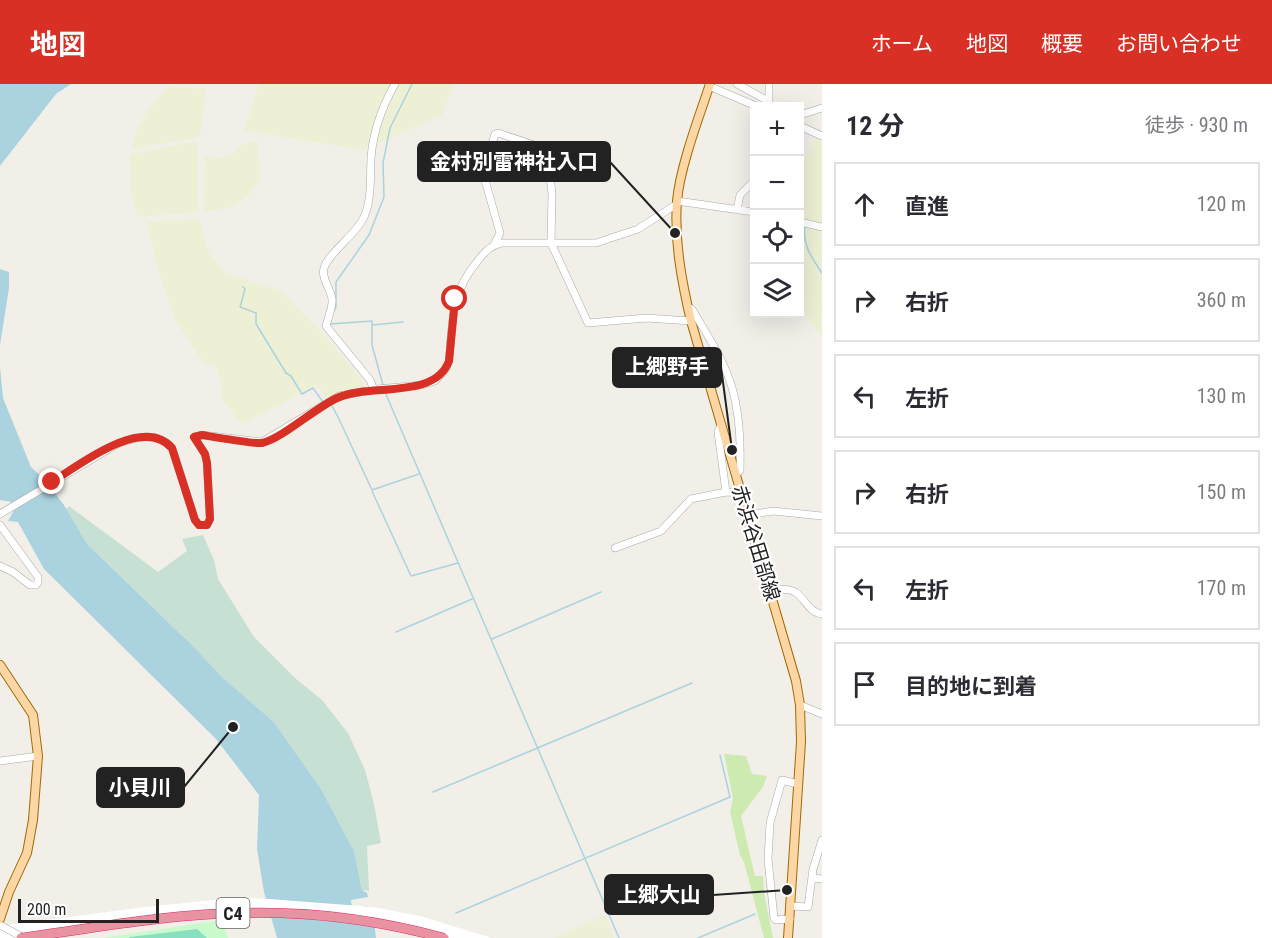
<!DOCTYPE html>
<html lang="ja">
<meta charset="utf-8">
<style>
body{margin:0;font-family:"Roboto Condensed","Noto Sans JP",sans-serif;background:#f2f2f3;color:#2b2b33}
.controls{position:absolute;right:18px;top:18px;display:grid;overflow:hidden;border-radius:0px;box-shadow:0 6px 24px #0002}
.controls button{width:54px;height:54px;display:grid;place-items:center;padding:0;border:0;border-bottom:2px solid #e1e1e2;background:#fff;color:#2b2b33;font:30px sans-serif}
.scale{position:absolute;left:18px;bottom:15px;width:141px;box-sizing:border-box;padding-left:6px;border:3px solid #222;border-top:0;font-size:16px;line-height:21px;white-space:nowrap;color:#222;-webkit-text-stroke:4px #fff;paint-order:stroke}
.stop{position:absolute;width:18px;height:18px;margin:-14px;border:4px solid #d93025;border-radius:50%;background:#fff}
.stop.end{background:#d93025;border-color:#fff;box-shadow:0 2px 6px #0008}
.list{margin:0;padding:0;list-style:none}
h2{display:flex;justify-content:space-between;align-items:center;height:78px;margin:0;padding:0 24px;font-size:26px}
h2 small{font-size:20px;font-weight:400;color:#7c7c81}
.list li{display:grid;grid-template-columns:39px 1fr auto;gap:18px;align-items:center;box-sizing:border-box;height:84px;margin:0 12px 12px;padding:0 12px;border:2px solid #e1e1e2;border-radius:0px}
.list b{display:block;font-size:22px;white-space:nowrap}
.list em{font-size:20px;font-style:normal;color:#7c7c81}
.icon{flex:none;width:33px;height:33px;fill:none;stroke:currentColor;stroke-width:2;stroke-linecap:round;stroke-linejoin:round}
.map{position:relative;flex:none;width:822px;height:854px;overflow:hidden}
header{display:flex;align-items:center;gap:36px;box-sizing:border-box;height:84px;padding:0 30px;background:#d93025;color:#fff}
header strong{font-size:28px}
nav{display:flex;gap:33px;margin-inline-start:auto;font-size:21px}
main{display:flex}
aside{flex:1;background:#fff}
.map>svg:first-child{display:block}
</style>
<header>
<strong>地図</strong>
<nav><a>ホーム</a><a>地図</a><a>概要</a><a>お問い合わせ</a></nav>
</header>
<main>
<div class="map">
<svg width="822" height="854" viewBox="0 0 822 854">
<rect width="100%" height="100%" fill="#f2efe9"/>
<path fill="#eef0d5" d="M 259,0 L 455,0 L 442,31 L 364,66 L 244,47 Z
M 170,2 L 206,5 L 200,53 L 132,65 L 137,45 L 147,28 L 158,13 Z
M 822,49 L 822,150 L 820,155 L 822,159 L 822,253 L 800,224 L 800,89 L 804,75 L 817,52 Z
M 197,57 L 199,128 L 138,133 L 131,108 L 130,70 Z
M 258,57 L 260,96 L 247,113 L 232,123 L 204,128 L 205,72 L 219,74 L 234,70 L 241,60 Z
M 199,135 L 209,169 L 226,189 L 282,207 L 335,263 L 368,304 L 326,314 L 316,301 L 242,340 L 222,315 L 222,301 L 215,282 L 204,280 L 177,239 L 168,217 L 157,183 L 147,138 Z
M 605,831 L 614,854 L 553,854 Z"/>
<path fill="#cdebb0" d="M 724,670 L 746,672 L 752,690 L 767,692 L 763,703 L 741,732 L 755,792 L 763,792 L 764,809 L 773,854 L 764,854 L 744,778 L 740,771 L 730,728 L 733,714 Z"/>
<path fill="#c6e0d4" d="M 69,422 L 158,488 L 187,467 L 182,455 L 203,451 L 214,476 L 218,495 L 254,553 L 295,594 L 322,616 L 348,649 L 365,686 L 374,720 L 381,759 L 367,762 L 369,807 L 362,806 L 354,767 L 321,705 L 274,638 L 223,594 L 184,553 L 87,460 L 66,425 Z"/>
<path fill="#c8facc" d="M 222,836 L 228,854 L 102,854 Z"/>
<path fill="#88e0be" d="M 197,845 L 207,854 L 129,854 L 130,853 Z"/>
<path fill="#aad3df" d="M 0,0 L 71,0 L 56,10 L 0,82 Z
M 0,185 L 9,188 L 9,204 L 0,261 Z
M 0,283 L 3,314 L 31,383 L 45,396 L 64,421 L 87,460 L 191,560 L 223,594 L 274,638 L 321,705 L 354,767 L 362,806 L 367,809 L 368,813 L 351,816 L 352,824 L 368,822 L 368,826 L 373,829 L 376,854 L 277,854 L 264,808 L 257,765 L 259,711 L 216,655 L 44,485 L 18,438 L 8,437 L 14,426 L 11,418 L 0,416 Z"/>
<path fill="#fff" d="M 235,814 L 269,815 L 373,823 L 420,832 L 492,854 L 430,854 L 368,841 L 308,834 L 223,833 L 151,839 L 44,854 L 0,854 L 0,842 L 145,823 Z"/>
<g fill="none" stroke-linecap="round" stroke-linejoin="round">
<path stroke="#aad3df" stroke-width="1.5" d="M 805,142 C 802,161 812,174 822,189
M 243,203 L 245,205 L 240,223 L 256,229 L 256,240 L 286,289 L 291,292 L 302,310 L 313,304 L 323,318
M 333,229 L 336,223 L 336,198 L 369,151 L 384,113 L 383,79 L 390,44 L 412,0
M 331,236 L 330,240 L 372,237 L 372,241
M 383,301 L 372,261 L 372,241 L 403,238
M 385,308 L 619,854
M 331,320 L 338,333 L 372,406 L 419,390
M 372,407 L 411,492 L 458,479
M 396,548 L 472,515
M 492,555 L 601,508
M 433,708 L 692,599
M 456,829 L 730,713 L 720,671
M 698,854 L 755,830"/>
<defs>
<path id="minor" d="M 737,0 L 768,17
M 709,2 L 756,22
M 769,22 L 769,0
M 800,31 L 822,24
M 800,42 L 822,52
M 677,117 L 754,128
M 737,126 L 740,111 L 754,97
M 800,138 L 822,143
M 494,161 L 500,149 L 483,89 L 495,50 L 498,49 L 552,67 L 550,93 L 552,109 L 551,159 L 588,239 L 646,234 L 691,237
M 688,224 L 692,225 C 702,243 714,260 722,278 C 739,311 741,351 740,387 L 736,390
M 374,306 L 370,296 L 326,242 C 328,234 333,223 332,215 C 331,205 321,195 324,184 C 329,168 356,151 364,133 C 372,115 370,94 371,74 C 373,47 382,23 395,0
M 721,341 L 718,348 L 726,408
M 0,430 L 119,359 C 138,353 157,347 172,364 L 195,436 L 199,441 L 207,441 L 210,435 L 207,379 L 205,370 L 194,353 L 202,351 L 262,358 L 339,312 L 377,305 L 422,301 L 435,297 L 445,286 L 449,277 C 453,238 450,211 476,179 C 484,169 489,162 501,159 L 596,159 L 638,145 L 677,120
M 748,431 L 773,427 L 822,432
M 0,441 L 38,493 L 38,498 L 36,501 L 30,501 L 13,488 L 0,482
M 615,464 L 661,447 L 691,415 L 726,408 L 742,409
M 770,506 C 778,505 788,504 795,508 C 806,515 808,528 822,530
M 800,621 L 822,630
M 0,677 L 38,672
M 812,794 L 822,795
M 790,822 L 808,823 L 813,785 L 822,756
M 790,835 L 776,836 L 774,834 L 768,775 L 770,739 L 782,696 L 798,700
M 0,841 L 24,854"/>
<path id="major" d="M 710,0 C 699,33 680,83 677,117 C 674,157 682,199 691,237 L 796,597 L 800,621 L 801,658 L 788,854
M 0,581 L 33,631 L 38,672 L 33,736 L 27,769 L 9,808 L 0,835"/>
</defs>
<use href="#minor" stroke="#a9a9a9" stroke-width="8"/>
<use href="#major" stroke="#a06b00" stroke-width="10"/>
<use href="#minor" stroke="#fff" stroke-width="7"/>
<use href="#major" stroke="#fcd6a4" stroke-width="8"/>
<defs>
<path id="highway-bridge" d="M 21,854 C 94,844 168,830 242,829 C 311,827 378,836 444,854"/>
</defs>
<use href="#highway-bridge" stroke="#dc2a67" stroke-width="10" stroke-linecap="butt"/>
<use href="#highway-bridge" stroke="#e892a2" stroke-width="9"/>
</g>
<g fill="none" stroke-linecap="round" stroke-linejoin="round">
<path stroke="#d93025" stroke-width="8" d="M 52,398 C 80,380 143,331 172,364 L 195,436 L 199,441 L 207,441 L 210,435 L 207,379 L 205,370 L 194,353 L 202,351 C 214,353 253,360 262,359 C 283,354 315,324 337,314 C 369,299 435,316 449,277 L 455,215"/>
</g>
<g text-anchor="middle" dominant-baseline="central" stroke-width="4.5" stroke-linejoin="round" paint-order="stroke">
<rect fill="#fff" stroke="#646464" stroke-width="1.5" x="216.5" y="814" width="33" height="30" rx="4.5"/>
<g font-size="18" font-weight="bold" fill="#222">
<text x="233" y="829">C4</text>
</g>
<g font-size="20" fill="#222" stroke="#fff">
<text transform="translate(756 459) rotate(73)">赤浜谷田部線</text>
</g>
</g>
<path fill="none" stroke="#222" stroke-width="2" d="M675 149L610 78M732 366L721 283M233 643L184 703M787 806L713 811"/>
<g fill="#222" stroke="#fff" stroke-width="2">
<circle cx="675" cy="149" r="6"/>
<circle cx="732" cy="366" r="6"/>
<circle cx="233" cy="643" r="6"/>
<circle cx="787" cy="806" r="6"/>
</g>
<g fill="#222" stroke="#222" stroke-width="2">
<rect x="418" y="58" width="192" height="39" rx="6"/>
<rect x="613" y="264" width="108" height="39" rx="6"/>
<rect x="97" y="684" width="87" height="39" rx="6"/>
<rect x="605" y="791" width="108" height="39" rx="6"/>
</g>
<g font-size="21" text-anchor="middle" font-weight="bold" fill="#fff">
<text x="514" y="85">金村別雷神社入口</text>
<text x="667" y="290">上郷野手</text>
<text x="140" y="711">小貝川</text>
<text x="659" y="818">上郷大山</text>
</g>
</svg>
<div class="controls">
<button>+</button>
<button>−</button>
<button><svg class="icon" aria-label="locate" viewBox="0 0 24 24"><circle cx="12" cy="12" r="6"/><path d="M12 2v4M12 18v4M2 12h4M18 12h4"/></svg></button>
<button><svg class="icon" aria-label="layers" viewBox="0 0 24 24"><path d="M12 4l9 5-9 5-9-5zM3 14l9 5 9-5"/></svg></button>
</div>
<div class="scale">200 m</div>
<div class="stop" style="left:455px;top:215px"></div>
<div class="stop end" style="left:52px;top:398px"></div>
</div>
<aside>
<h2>12 分<small>徒歩 · 930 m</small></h2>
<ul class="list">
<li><svg class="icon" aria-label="ahead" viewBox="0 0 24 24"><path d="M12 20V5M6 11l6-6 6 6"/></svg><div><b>直進</b></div><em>120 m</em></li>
<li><svg class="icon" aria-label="right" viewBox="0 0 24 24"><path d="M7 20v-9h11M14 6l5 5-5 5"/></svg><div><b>右折</b></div><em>360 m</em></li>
<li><svg class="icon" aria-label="left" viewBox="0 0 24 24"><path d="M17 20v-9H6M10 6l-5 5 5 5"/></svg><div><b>左折</b></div><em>130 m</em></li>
<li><svg class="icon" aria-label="right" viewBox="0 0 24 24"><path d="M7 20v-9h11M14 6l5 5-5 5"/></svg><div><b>右折</b></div><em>150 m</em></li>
<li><svg class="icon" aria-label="left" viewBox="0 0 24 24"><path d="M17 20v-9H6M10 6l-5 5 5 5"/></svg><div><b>左折</b></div><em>170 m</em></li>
<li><svg class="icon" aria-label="arrive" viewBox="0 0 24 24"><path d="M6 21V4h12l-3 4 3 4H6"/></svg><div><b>目的地に到着</b></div></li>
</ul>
</aside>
</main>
